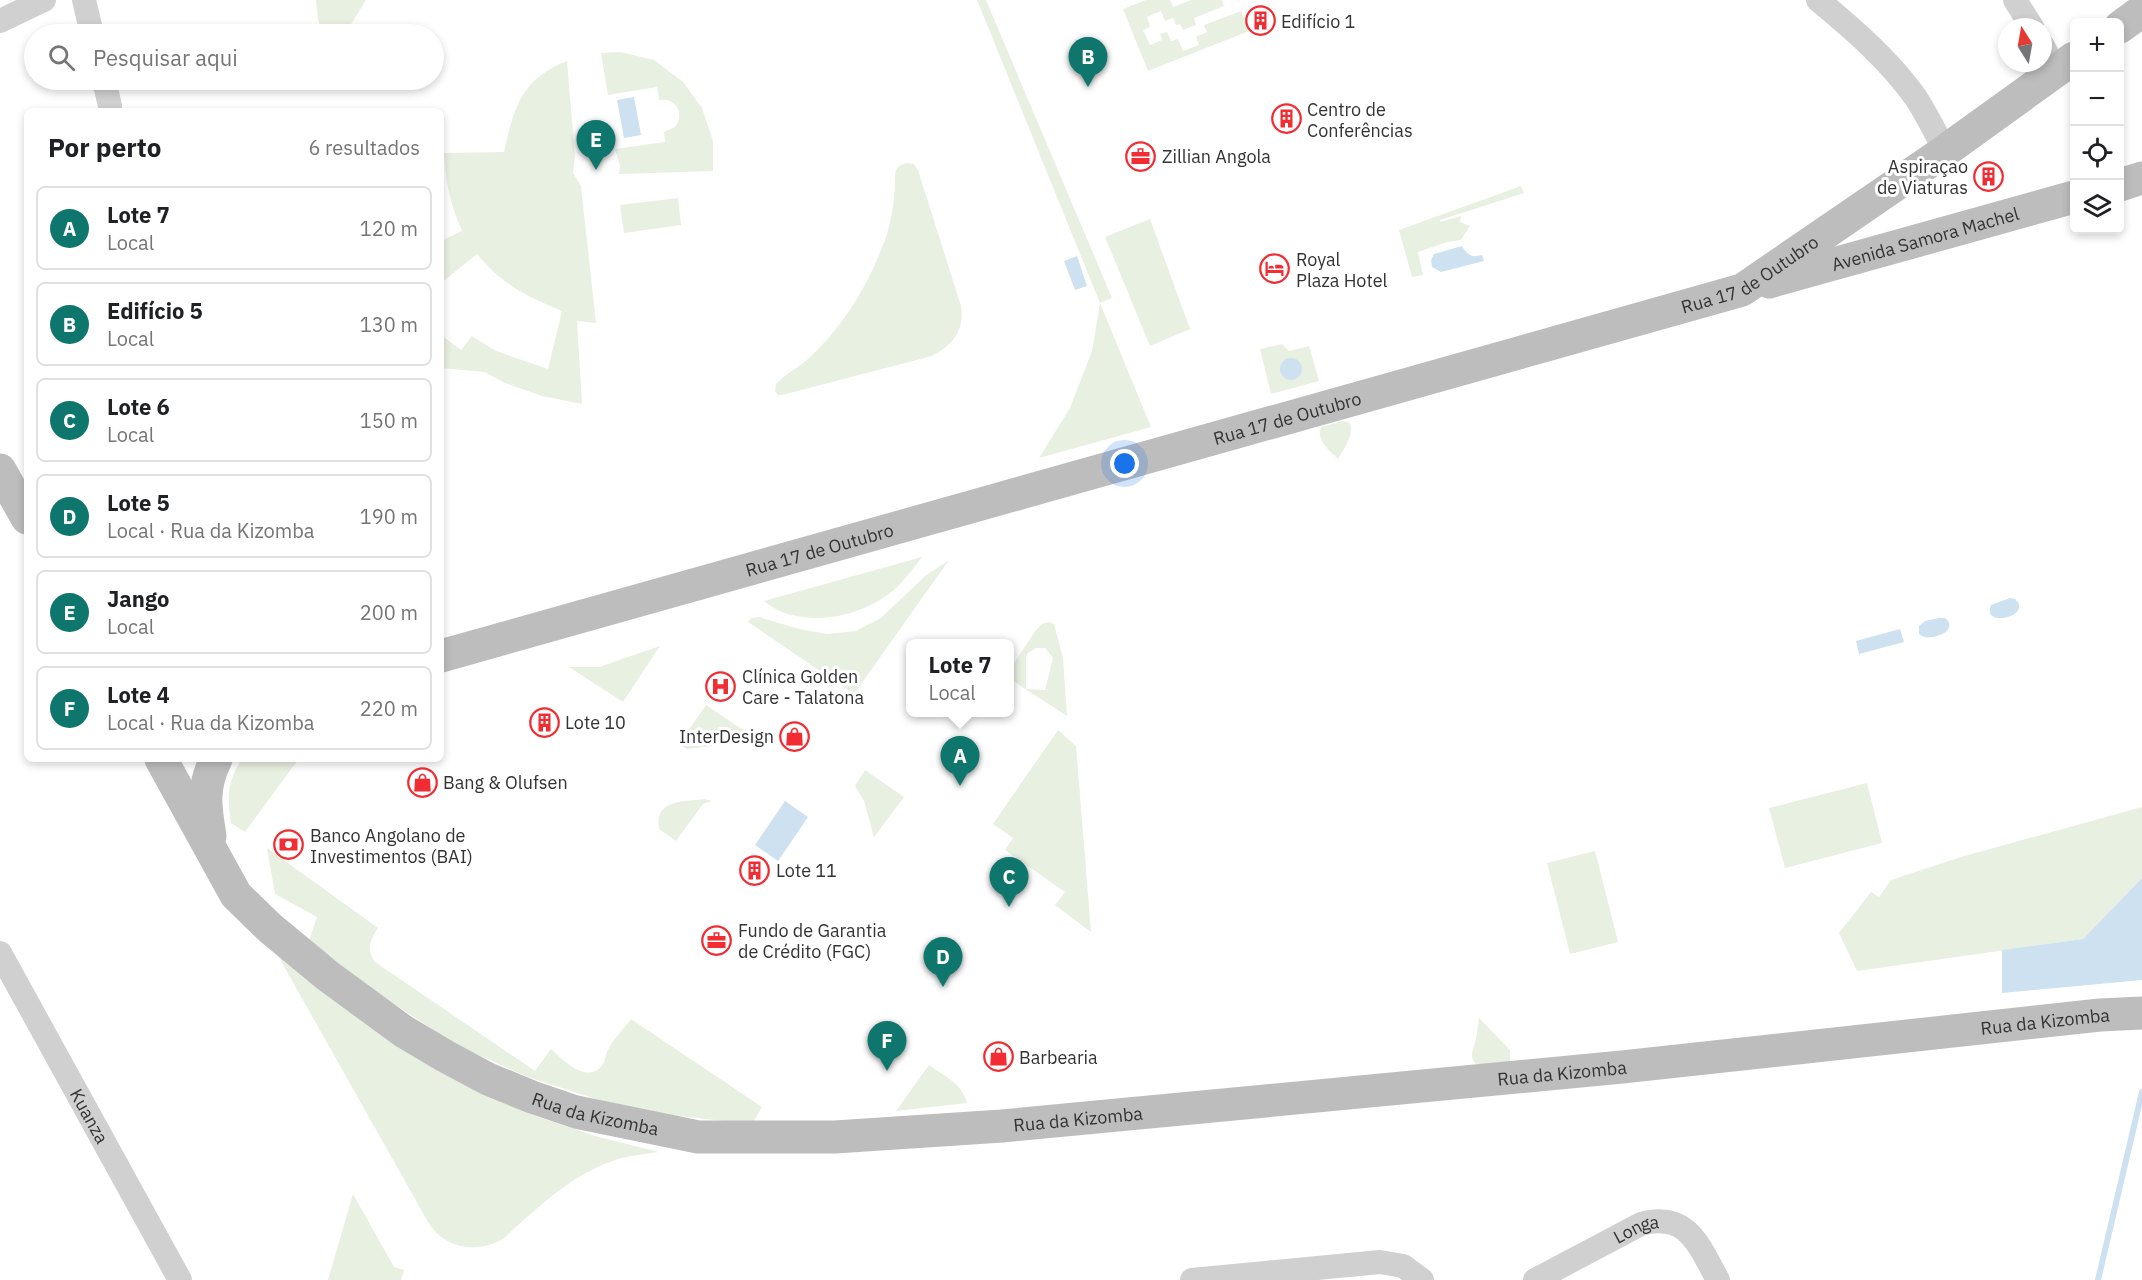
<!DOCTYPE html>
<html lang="pt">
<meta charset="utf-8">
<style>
body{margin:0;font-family:"IBM Plex Sans",sans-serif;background:#f6f6f6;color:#202124}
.controls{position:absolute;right:18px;top:18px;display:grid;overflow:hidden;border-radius:9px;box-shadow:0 3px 9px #0003}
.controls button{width:54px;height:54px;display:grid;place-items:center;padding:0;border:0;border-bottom:2px solid #e0e0e0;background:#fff;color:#202124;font:30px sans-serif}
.compass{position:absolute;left:1998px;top:18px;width:54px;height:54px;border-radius:50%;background:#fff;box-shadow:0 3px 9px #0003;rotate:349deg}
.you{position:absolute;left:1125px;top:464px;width:21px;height:21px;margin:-15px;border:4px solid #fff;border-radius:50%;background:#1a73e8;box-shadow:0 0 0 9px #1a73e833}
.badge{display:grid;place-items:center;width:39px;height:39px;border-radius:50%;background:#0f766e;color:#fff;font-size:20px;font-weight:700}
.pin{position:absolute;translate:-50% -50px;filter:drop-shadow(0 2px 3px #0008)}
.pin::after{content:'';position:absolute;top:32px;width:21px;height:18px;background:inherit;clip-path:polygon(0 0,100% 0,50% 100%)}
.popup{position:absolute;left:906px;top:639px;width:108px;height:78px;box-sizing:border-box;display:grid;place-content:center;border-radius:9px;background:#fff;filter:drop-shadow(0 2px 4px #0005);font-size:20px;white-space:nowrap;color:#757577}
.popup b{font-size:22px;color:#202124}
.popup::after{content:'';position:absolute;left:50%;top:100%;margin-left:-12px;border:12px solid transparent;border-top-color:#fff}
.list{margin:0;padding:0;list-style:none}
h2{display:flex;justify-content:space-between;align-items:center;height:78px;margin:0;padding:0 24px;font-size:26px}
h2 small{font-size:20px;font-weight:400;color:#757577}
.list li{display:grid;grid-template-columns:39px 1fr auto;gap:18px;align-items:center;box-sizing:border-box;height:84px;margin:0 12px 12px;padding:0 12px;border:2px solid #e0e0e0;border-radius:9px}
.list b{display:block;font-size:22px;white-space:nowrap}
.list p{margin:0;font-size:20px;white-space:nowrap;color:#757577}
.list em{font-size:20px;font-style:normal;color:#757577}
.icon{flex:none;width:33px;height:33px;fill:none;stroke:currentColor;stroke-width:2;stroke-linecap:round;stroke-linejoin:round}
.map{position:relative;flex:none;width:2142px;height:1280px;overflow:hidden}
.search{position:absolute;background:#fff;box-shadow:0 3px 9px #0003;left:24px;top:24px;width:420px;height:66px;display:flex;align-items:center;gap:15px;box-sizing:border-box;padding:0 21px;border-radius:33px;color:#757577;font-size:22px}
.panel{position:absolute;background:#fff;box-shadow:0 3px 9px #0003;left:24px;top:108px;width:420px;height:654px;border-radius:9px}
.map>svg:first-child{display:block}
</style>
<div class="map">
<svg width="2142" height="1280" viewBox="0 0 2142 1280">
<rect width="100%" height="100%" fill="#fff"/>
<path fill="#e8f0e1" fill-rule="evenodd" d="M 316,0 L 366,0 L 345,34 L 324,34 L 318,20 Z
M 977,0 L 986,0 L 1112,298 L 1100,303 L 1151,427 L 1039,458 L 1070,408 L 1092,351 L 1100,303 Z
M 1146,0 L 1170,0 L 1173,7 L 1191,0 L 1222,0 L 1224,6 L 1194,18 L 1196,25 L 1183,30 L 1180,24 L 1176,25 L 1173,18 L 1165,21 L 1161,11 L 1147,17 L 1150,27 L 1143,30 L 1150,45 L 1162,40 L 1160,34 L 1167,32 L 1171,41 L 1178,39 L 1183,51 L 1199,45 L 1196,37 L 1207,32 L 1204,25 L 1241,11 L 1249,31 L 1148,71 L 1123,9 Z
M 620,52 L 654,60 L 683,82 L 702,108 L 713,141 L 713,171 L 619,174 L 620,166 L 615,149 L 665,142 L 664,132 L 675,127 C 685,113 676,97 659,100 L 657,87 L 608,95 L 601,53 Z
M 567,61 L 575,157 L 573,173 L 581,186 L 596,323 L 577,321 L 582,404 L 542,396 L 505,383 L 485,372 L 441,368 L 441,335 L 461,350 L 472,336 L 496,351 L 548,369 L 562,311 C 524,295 504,286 477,254 L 441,283 L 441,241 L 462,231 C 450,202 446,185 444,153 L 504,152 C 514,108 521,79 567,61 Z
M 906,163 L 914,164 L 918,170 L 961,306 C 965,330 953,345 932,356 L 782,395 L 778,395 L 775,391 L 776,384 C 785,374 798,368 808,359 C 844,326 868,285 885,240 C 891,222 894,204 895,185 C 895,180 894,172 898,167 C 900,165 903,164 906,163 Z
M 1521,186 L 1524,193 L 1440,220 L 1440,222 L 1461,216 L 1460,222 L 1470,226 L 1461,240 L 1447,242 L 1418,252 L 1423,275 L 1412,277 L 1399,230 Z
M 678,198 L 681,225 L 624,233 L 620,205 Z
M 1150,219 L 1190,329 L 1150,346 L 1105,237 Z
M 1282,344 L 1289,351 L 1309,346 L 1319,381 L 1271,394 L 1260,349 Z
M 1343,421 L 1350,423 C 1354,436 1344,448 1338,459 C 1329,450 1316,441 1321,427 Z
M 922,557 C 914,567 905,580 895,589 C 866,614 818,627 780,611 C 775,609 769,605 764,601 Z
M 949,560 L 854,694 L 748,622 L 751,618 L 759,617 L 799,629 L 827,634 L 856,631 L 881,618 L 924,577 Z
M 1049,622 L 1054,624 L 1063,658 L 1067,716 L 1010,679 L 1010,669 L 1036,630 L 1042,624 ZM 1036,648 L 1045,648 L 1053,658 L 1045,690 L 1026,689 L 1026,657 L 1028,653 Z
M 660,646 L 623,702 L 569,667 L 599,667 Z
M 706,705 L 758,740 L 687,749 L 679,744 Z
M 1058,730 L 1076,746 L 1091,932 L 1055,905 L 1065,892 L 1005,850 L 1013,838 L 993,824 Z
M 242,759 L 294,759 L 297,761 L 245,832 L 231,823 C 227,796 227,782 242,759 Z
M 865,770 L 904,797 L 874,837 L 864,801 L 855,786 Z
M 1867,783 L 1882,843 L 1785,868 L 1769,808 Z
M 704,799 L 712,801 L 703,804 L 676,841 L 659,829 C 654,799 683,802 704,799 Z
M 2142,807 L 2142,878 L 2083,939 L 1857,971 L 1839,933 L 1871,892 L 1879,897 L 1891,880 L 1961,857 Z
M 267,848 L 378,928 C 370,940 366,949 375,962 L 535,1071 L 551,1049 C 563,1060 588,1086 603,1064 C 606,1059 605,1054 608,1050 C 613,1039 624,1029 631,1019 L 762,1107 L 752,1124 L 669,1115 L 599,1100 L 528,1077 L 458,1046 L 373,990 L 309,940 L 317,917 L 275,894 Z
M 1595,851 L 1618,942 L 1570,954 L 1547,863 Z
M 268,938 L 479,1092 L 536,1116 L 595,1136 L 659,1152 C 647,1154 634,1155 622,1158 C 575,1171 538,1207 503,1239 C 476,1254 445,1249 428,1222 Z
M 1479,1018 L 1510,1050 L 1510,1060 L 1506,1065 L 1480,1066 C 1467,1059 1473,1051 1476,1039 C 1477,1033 1478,1025 1479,1018 Z
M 929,1065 C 944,1076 963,1084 967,1103 L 896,1111 Z
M 353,1194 L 394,1267 L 404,1270 L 401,1280 L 328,1280 Z"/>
<path fill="#cde1f0" d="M 634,97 L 641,135 L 624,138 L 617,100 Z
M 1462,246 C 1467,255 1472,258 1482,255 L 1484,261 L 1441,272 L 1432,267 L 1431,260 L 1434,254 Z
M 1077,256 L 1087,286 L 1075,290 L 1064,261 Z
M1280 369a11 11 0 1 1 22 0a11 11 0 1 1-22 0Z
M 2010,598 L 2015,599 C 2034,616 1981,629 1991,605 Z
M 1939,618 L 1945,618 C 1950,622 1951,627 1946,632 C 1938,636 1927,641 1919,634 L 1919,626 L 1925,621 Z
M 1900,629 L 1904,642 L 1859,654 L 1856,641 Z
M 785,801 L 808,817 L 778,861 L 755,845 Z
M 2142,878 L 2142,980 L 2002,993 L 2002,950 L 2083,939 Z"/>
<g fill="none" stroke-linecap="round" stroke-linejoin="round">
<path stroke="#cde1f0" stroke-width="6" d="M 2098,1280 L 2142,1092"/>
<g stroke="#d0d0d0" stroke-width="24">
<path d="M 84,0 L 92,34"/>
<path d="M 1818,0 C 1853,29 1890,61 1916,98 C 1927,115 1936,133 1945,151"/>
<path d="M 2015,0 L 2032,27"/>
<path d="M 0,21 L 44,0"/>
<path d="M 2043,46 L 2056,71"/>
<path d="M 104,80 L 110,106"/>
<path id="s1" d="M 0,953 L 180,1280"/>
<path d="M 1192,1280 L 1380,1262 L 1403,1266 L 1422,1280"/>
<path id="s2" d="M 1535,1280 L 1641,1224 C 1688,1211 1699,1246 1718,1280"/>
</g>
<g stroke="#bdbdbd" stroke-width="33">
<path d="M 2120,27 L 2142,11"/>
<path d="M 2120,185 L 2142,178"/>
<path id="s3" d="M 1769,282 L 2074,197"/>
<path d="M 0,470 L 27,518"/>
<path id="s4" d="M 441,656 L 1742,290 L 1945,151 L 2074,58"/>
<path id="s5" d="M 161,759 L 236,895 L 270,928 L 328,976 L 403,1031 L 445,1056 L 488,1079 L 532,1097 L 576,1112 L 698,1137 L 835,1137 L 1002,1126 L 1622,1067 L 2100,1015 L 2142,1013"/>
<path d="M 210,836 C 205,806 202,787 216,759"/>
</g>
</g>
<defs>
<symbol id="building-ring" viewBox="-11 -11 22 22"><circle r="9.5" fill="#fff" stroke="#f12d33" stroke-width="1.5"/><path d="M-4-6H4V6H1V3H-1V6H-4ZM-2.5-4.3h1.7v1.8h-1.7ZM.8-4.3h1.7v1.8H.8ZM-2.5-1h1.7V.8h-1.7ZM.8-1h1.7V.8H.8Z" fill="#f12d33"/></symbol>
<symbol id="office-ring" viewBox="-11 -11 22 22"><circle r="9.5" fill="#fff" stroke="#f12d33" stroke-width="1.5"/><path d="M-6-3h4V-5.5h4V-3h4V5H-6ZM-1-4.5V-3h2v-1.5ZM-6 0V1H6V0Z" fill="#f12d33"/></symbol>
<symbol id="hotel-ring" viewBox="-11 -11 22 22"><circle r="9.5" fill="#fff" stroke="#f12d33" stroke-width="1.5"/><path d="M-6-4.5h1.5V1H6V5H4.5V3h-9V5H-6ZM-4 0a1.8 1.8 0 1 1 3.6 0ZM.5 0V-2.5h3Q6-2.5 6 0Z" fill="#f12d33"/></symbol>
<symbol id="hospital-ring" viewBox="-11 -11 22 22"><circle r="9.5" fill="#fff" stroke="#f12d33" stroke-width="1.5"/><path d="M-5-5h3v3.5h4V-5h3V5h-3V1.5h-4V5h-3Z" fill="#f12d33"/></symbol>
<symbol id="shop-ring" viewBox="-11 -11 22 22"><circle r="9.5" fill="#fff" stroke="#f12d33" stroke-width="1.5"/><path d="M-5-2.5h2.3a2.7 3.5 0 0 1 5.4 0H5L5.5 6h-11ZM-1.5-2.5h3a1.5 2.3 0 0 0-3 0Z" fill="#f12d33"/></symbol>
<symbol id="bank-ring" viewBox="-11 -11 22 22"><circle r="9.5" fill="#fff" stroke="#f12d33" stroke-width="1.5"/><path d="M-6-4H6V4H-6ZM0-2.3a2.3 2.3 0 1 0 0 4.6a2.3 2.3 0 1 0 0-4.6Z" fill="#f12d33"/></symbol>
</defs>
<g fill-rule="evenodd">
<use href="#building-ring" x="1244" y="4" width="33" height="33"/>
<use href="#building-ring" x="1270" y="102" width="33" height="33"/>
<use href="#office-ring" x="1124" y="140" width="33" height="33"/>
<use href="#building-ring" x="1972" y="160" width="33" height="33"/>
<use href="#hotel-ring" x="1258" y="252" width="33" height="33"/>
<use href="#hospital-ring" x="704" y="670" width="33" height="33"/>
<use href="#building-ring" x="528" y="706" width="33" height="33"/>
<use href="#shop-ring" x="778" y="720" width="33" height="33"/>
<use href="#shop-ring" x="406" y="766" width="33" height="33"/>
<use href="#bank-ring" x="272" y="828" width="33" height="33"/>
<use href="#building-ring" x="738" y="854" width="33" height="33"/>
<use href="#office-ring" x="700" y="924" width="33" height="33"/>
<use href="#shop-ring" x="982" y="1040" width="33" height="33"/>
</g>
<g text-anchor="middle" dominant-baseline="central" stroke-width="6" stroke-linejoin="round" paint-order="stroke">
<g font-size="18" fill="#333" stroke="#fff" text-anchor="start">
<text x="1281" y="21">Edifício 1</text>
<text x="1307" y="109">Centro de<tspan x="1307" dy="21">Conferências</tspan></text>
<text x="1162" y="156">Zillian Angola</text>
<text x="1968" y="166" text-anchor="end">Aspiraçao<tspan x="1968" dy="21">de Viaturas</tspan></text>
<text x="1296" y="259">Royal<tspan x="1296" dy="21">Plaza Hotel</tspan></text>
<text x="742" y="676">Clínica Golden<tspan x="742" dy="21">Care - Talatona</tspan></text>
<text x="565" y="722">Lote 10</text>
<text x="774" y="736" text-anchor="end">InterDesign</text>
<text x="443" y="782">Bang &amp; Olufsen</text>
<text x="310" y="835">Banco Angolano de<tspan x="310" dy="21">Investimentos (BAI)</tspan></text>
<text x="776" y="870">Lote 11</text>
<text x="738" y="930">Fundo de Garantia<tspan x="738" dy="21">de Crédito (FGC)</tspan></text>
<text x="1019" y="1057">Barbearia</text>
</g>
<g font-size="18" fill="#333" stroke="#fff">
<text stroke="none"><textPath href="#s3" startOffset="162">Avenida Samora Machel</textPath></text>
<text stroke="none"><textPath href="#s4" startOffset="1365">Rua 17 de Outubro</textPath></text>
<text stroke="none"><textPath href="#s4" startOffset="879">Rua 17 de Outubro</textPath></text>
<text stroke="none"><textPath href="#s4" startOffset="393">Rua 17 de Outubro</textPath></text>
<text stroke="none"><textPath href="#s5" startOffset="2040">Rua da Kizomba</textPath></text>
<text stroke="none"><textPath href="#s5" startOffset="1554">Rua da Kizomba</textPath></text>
<text stroke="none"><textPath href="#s5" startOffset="582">Rua da Kizomba</textPath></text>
<text stroke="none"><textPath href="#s1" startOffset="186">Kuanza</textPath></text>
<text stroke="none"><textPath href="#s5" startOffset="1068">Rua da Kizomba</textPath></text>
<text stroke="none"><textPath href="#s2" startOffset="114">Longa</textPath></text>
</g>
</g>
</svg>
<div class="controls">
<button>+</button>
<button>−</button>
<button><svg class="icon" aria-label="locate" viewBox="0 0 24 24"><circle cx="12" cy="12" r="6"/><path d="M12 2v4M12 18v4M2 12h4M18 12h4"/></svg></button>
<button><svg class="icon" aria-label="layers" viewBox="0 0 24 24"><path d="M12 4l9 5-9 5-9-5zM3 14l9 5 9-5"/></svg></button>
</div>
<svg class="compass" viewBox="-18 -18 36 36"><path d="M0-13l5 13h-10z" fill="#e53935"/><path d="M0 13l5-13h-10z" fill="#757577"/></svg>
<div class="you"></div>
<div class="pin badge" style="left:960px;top:786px">A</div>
<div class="popup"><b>Lote 7</b>Local</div>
<div class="pin badge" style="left:1088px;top:87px">B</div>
<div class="pin badge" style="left:1009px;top:907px">C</div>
<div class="pin badge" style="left:943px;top:987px">D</div>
<div class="pin badge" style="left:596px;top:170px">E</div>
<div class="pin badge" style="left:887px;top:1071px">F</div>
<div class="search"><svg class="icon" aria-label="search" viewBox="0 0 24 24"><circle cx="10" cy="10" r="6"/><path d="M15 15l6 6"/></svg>Pesquisar aqui</div>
<section class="panel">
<h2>Por perto<small>6 resultados</small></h2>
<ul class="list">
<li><span class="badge">A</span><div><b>Lote 7</b><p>Local</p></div><em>120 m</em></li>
<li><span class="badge">B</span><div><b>Edifício 5</b><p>Local</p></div><em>130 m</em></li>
<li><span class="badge">C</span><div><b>Lote 6</b><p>Local</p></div><em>150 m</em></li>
<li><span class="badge">D</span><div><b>Lote 5</b><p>Local · Rua da Kizomba</p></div><em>190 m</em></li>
<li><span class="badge">E</span><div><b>Jango</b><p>Local</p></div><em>200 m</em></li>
<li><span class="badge">F</span><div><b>Lote 4</b><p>Local · Rua da Kizomba</p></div><em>220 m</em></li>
</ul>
</section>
</div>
